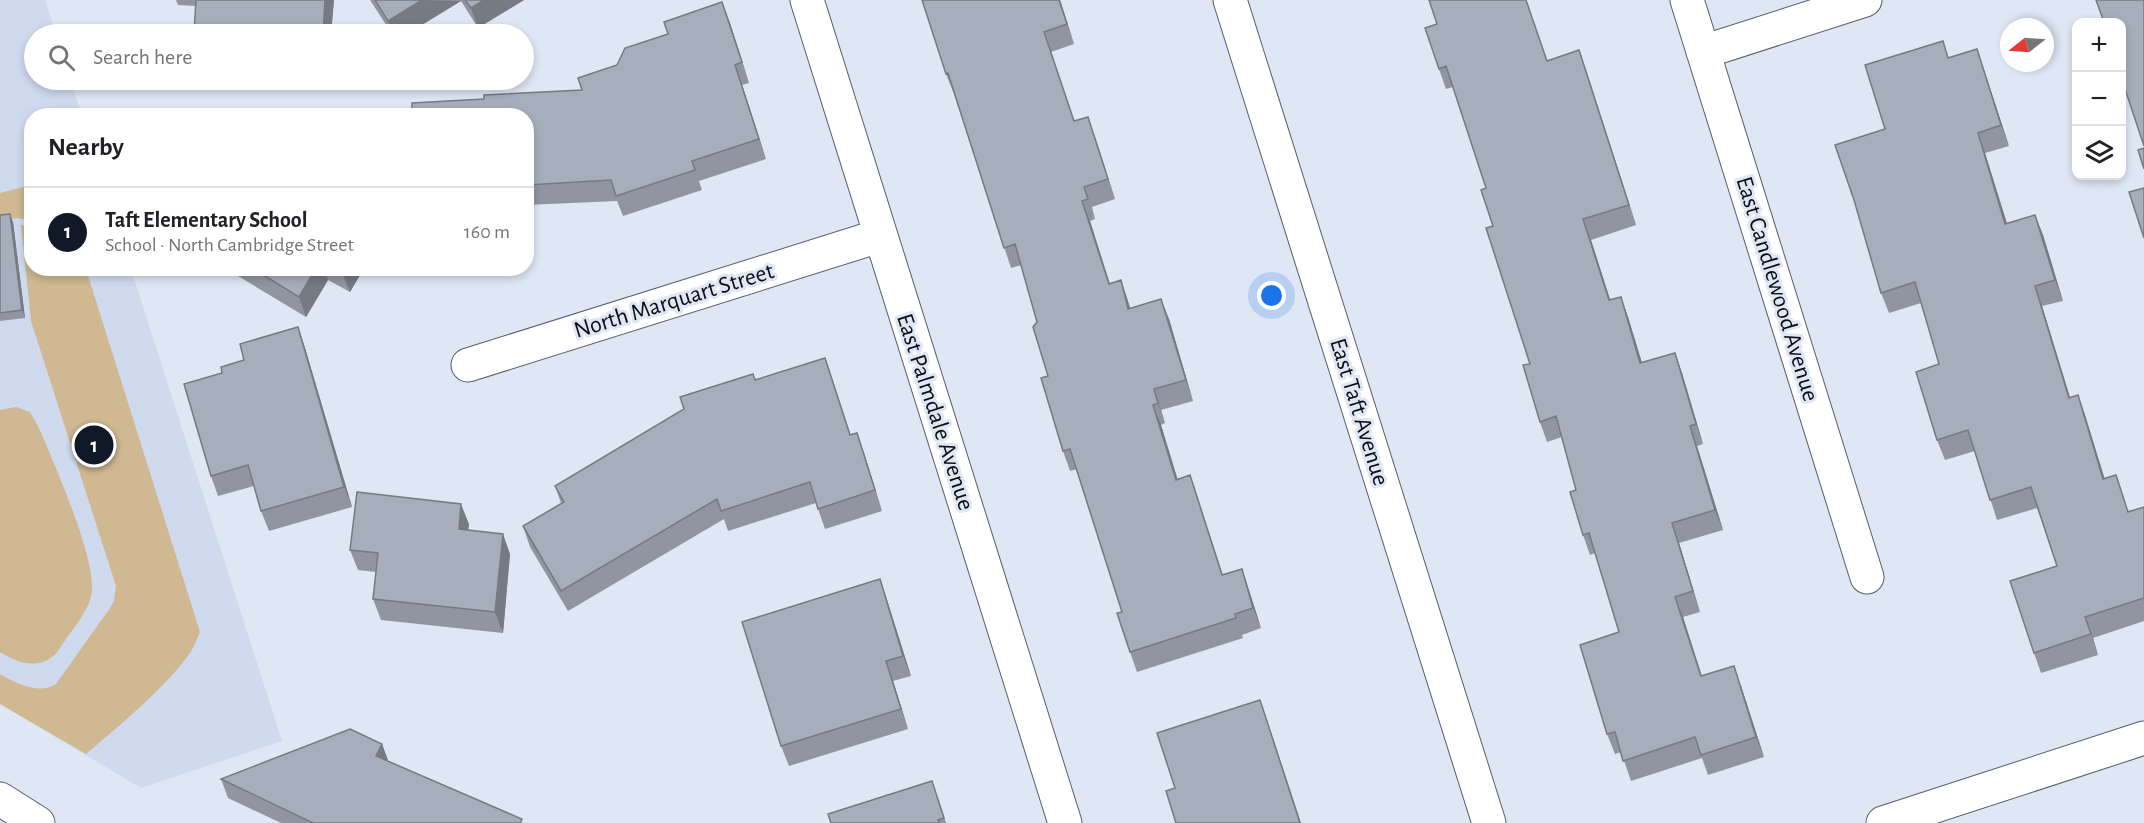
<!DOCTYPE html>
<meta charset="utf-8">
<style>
body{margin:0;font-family:"Alegreya Sans",sans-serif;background:#f2f2f2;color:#202124}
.controls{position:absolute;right:18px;top:18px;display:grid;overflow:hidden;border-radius:12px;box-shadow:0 3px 9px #0003}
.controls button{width:54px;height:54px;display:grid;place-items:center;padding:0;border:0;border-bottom:2px solid #e0e0e0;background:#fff;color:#202124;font:30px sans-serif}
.compass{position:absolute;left:2000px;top:18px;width:54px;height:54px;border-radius:50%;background:#fff;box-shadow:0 3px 9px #0003;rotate:253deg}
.you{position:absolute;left:1272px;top:296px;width:21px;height:21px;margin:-15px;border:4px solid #fff;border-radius:50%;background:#1a73e8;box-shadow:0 0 0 9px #1a73e833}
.badge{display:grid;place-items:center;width:39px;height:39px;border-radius:50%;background:#111827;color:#fff;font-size:20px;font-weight:700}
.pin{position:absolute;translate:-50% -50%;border:3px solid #fff;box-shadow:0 2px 6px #0006}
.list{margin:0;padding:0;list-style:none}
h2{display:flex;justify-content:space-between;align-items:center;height:78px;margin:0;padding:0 24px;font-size:26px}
h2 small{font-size:20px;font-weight:400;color:#757577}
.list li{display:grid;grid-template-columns:39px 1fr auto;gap:18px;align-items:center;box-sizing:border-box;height:90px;padding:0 24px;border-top:2px solid #e0e0e0}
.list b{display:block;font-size:22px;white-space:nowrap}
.list p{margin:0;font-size:20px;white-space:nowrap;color:#757577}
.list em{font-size:20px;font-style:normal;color:#757577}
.icon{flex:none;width:33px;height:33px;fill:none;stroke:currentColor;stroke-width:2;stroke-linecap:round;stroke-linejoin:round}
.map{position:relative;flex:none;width:2144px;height:823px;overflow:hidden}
.search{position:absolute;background:#fff;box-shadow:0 3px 9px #0003;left:24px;top:24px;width:510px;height:66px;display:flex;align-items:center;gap:15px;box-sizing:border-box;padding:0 21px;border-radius:33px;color:#757577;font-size:22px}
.panel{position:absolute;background:#fff;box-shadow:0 3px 9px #0003;left:24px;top:108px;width:510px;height:168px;border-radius:24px}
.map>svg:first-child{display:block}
</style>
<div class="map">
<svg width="2144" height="823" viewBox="0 0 2144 823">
<rect width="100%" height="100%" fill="#dfe6f4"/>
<path fill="#d0daee" d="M 0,0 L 45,0 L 56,34 L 34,34 L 34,80 L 70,80 L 82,115 L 32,116 L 32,268 L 131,269 L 282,741 L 141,788 L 0,704 Z"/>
<path fill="#cfb892" d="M 31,185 L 31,221 L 18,218 L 0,220 L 0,193 Z
M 21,225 L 31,227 L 32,268 L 86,269 L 200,632 C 197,639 194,647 190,653 C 165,688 119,726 86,754 L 0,704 L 0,674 C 15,683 38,695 56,684 L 110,608 L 114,601 L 116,586 L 31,321 Z
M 16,407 L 30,412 L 39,428 C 53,461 100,566 91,597 C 86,615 70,632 60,648 C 45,671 20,665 0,652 L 0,410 Z"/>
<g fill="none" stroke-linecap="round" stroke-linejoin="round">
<defs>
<path id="minor" d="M 807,0 L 1065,823
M 1687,0 L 1867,577
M 1703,52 L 1865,0
M 468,365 L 879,236"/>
<path id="tertiary" d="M 0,799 L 38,823
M 1883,823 L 2144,738"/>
<path id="primary" d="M 1230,0 L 1489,823"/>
</defs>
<use href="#minor" stroke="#585e6a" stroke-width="35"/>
<use href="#tertiary" stroke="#585e6a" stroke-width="35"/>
<use href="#primary" stroke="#585e6a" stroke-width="35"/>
<use href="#minor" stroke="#fff" stroke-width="33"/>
<use href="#tertiary" stroke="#fff" stroke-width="33"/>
<use href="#primary" stroke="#fff" stroke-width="33"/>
</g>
<path fill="#9096a1" d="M 176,0 L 334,0 L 331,34 L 195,34 L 196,6 L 178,5 Z
M 370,0 L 524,0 L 478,28 L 461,1 L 407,34 L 392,34 Z
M 1060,0 L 1074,44 L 1051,52 L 1074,121 L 1088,117 L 1115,199 L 1092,207 L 1095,219 L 1090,221 L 1110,284 L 1121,280 L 1130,308 L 1169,319 L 1193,401 L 1161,410 L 1165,423 L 1161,425 L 1177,479 L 1190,475 L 1223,575 L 1242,569 L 1261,628 L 1242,635 L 1243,638 L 1137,672 L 1130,652 L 1122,612 L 1077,469 L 1070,471 L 1063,451 L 1037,322 L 1021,265 L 1011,268 L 954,94 L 946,74 Z
M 730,23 L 749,83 L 742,85 L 766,159 L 699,181 L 702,190 L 623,216 L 617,201 L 526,205 L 526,116 L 484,99 L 582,90 L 617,65 Z
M 1437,24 L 1547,61 L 1579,50 L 1636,225 L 1591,240 L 1610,300 L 1621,297 L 1628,317 L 1642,363 L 1675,353 L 1682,373 L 1703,444 L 1697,446 L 1723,530 L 1679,543 L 1700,612 L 1683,617 L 1702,676 L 1741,686 L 1764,757 L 1708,775 L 1702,758 L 1631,781 L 1621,752 L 1615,754 L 1607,734 L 1619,632 L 1595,553 L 1590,555 L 1583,535 L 1576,490 L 1562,437 L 1547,442 L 1540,422 L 1530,364 L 1493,226 L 1486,188 L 1453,87 L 1446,89 L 1439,69 Z
M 1949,58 L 1984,70 L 2009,146 L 1985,153 L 2007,223 L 2035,215 L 2043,235 L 2063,301 L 2042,306 L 2070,397 L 2078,395 L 2085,415 L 2104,479 L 2128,511 L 2144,507 L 2144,621 L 2093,638 L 2098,655 L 2041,673 L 2034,653 L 2057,566 L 2037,508 L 1997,520 L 1975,451 L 1945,460 L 1937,440 L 1939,364 L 1921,303 L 1889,313 L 1881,293 Z
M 0,215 L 13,222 L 25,318 L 0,321 Z
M 235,268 L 364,268 L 350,292 L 328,280 L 306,317 L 238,276 Z
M 298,327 L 305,348 L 352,507 L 269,531 L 261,511 L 254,486 L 218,496 L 211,476 L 222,373 Z
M 825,358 L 850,435 L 864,453 L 882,511 L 825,529 L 816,503 L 728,531 L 724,519 L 568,611 L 530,547 L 523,526 L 561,503 L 555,486 L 755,380 Z
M 469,524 L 468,530 L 510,554 L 503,633 L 381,620 L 373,599 L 376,572 L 358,570 L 350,550 Z
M 880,579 L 887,600 L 911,676 L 893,681 L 908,729 L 789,766 L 781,746 Z
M 382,744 L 388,761 L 523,823 L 281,823 L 228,798 L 221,779 Z
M 939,801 L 946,823 L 831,823 Z"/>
<path fill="#757a83" d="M 325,0 L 334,0 L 331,34 L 323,34 Z
M 422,0 L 461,1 L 407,34 L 393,34 L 388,21 Z
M 484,0 L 524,0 L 478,28 L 471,8 Z
M 1059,0 L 1060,0 L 1074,44 L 1067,24 Z
M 722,2 L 730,23 L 749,83 Z
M 1977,49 L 1984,70 L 2009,146 L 2001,125 Z
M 1579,50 L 1586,70 L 1636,225 L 1629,205 Z
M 735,65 L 742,85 L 766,159 L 759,139 Z
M 1088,117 L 1095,137 L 1115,199 L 1108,179 Z
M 1978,133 L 1985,153 L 2013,244 L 2005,224 Z
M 1082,201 L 1090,221 L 1116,304 L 1109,284 Z
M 10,214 L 13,222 L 25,318 L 22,310 Z
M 2035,215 L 2043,235 L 2063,301 L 2055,280 Z
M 1583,219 L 1591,240 L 1617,321 L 1609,300 Z
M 316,268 L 324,268 L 328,280 L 306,317 L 299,297 Z
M 344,268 L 364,268 L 350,292 L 342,272 Z
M 1121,280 L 1128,301 L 1136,329 L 1128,309 Z
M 2035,286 L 2042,306 L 2076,418 L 2069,398 Z
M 1621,297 L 1628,317 L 1648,383 L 1640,363 Z
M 1161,299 L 1169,319 L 1193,401 L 1186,380 Z
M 298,327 L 305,348 L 352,507 L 344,487 Z
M 1675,353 L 1682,373 L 1703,444 L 1696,424 Z
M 825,358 L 832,378 L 857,455 L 850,435 Z
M 1154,389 L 1161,410 L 1165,423 L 1158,403 Z
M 2078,395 L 2085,415 L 2111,499 L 2103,479 Z
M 1153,405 L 1161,425 L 1184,500 L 1176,480 Z
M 1690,426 L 1697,446 L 1723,530 L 1715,510 Z
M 857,433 L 864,453 L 882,511 L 875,490 Z
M 1190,475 L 1197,496 L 1229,596 L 1222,575 Z
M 461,504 L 469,524 L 466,549 L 459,529 Z
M 1672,523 L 1679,543 L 1700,612 L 1693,591 Z
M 503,534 L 510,554 L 503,633 L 495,612 Z
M 1242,569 L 1249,590 L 1261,628 L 1253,608 Z
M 880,579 L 887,600 L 911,676 L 903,656 Z
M 1675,597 L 1683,617 L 1708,697 L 1701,676 Z
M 2085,617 L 2093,638 L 2098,655 L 2091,634 Z
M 886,661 L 893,681 L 908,729 L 901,709 Z
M 1734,666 L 1741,686 L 1764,757 L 1756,737 Z
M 1260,700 L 1267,720 L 1301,823 L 1300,823 Z
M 382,744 L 389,763 L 376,756 Z"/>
<path fill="#a7aebb" stroke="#757a83" stroke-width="1.5" d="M 196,0 L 325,0 L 323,34 L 217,34 L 194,33 Z
M 375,0 L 422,0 L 388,21 Z
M 465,0 L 484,0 L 471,8 Z
M 922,0 L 1059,0 L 1067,24 L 1044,32 L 1074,121 L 1088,117 L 1108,179 L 1084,187 L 1088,199 L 1082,201 L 1109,284 L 1121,280 L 1128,309 L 1161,299 L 1186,380 L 1154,389 L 1158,403 L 1153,405 L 1176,480 L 1190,475 L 1222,575 L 1242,569 L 1253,608 L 1235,614 L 1236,618 L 1130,652 L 1117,613 L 1122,612 L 1070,449 L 1063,451 L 1041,378 L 1048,376 L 1033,327 L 1037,322 L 1015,244 L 1004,248 L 948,73 L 946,74 Z
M 1429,0 L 1526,0 L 1547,61 L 1579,50 L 1629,205 L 1583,219 L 1609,300 L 1621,297 L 1640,363 L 1675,353 L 1696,424 L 1690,426 L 1715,510 L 1672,523 L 1693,591 L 1675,597 L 1701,676 L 1734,666 L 1756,737 L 1701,755 L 1695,737 L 1623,761 L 1615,732 L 1607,734 L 1580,645 L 1619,632 L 1589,533 L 1583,535 L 1570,492 L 1576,490 L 1556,416 L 1540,422 L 1523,365 L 1530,364 L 1486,228 L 1493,226 L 1481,190 L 1486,188 L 1446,66 L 1439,69 L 1425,28 L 1437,24 Z
M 2096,0 L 2144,0 L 2144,146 L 2121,77 L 2121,22 L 2104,22 Z
M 722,2 L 742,62 L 735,65 L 759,139 L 692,161 L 695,170 L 616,196 L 611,180 L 526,185 L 526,116 L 412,116 L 412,103 L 484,99 L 484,95 L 582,90 L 578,78 L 617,65 L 625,48 L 668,34 L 664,22 Z
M 1943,41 L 1948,58 L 1977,49 L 2001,125 L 1978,133 L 2005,224 L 2035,215 L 2055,280 L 2035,286 L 2069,398 L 2078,395 L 2103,479 L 2116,475 L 2128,512 L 2144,507 L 2144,598 L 2085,617 L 2091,634 L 2034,653 L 2010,581 L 2057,566 L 2031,487 L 1990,500 L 1968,430 L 1937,440 L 1916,372 L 1939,364 L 1915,282 L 1881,293 L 1854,200 L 1835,145 L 1885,129 L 1865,65 Z
M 2144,148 L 2144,169 L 2138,150 Z
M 2144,188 L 2144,238 L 2129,192 Z
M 10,214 L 22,310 L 0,313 L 0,215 Z
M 252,268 L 316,268 L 299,297 Z
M 336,268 L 344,268 L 342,272 Z
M 298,327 L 344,487 L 261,511 L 248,465 L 211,476 L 184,384 L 222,373 L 221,367 L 244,360 L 240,344 Z
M 825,358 L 850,435 L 857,433 L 875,490 L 818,509 L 810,482 L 721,511 L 717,499 L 561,591 L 523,526 L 564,502 L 555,486 L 684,409 L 680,397 L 753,374 L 755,380 Z
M 357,492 L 461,504 L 459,529 L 503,534 L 495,612 L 373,599 L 378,553 L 350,550 Z
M 880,579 L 903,656 L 886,661 L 901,709 L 781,746 L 742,622 Z
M 1260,700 L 1300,823 L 1176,823 L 1166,791 L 1175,788 L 1157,733 Z
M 350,729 L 382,744 L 376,756 L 522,819 L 520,823 L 313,823 L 221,779 Z
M 932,781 L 944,818 L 938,820 L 939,823 L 831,823 L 828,814 Z"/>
<g text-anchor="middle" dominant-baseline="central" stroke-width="6" stroke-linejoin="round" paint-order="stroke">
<g font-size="24" fill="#0a0c11" stroke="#dfe6f4">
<text transform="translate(1777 289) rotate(73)">East Candlewood Avenue</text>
<text transform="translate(674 301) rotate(-17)">North Marquart Street</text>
<text transform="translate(935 412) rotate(72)">East Palmdale Avenue</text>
<text transform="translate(1359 412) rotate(73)">East Taft Avenue</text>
</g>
</g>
</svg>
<div class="controls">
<button>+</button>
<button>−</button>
<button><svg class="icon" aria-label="layers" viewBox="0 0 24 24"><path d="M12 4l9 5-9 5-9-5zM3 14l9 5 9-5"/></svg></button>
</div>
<svg class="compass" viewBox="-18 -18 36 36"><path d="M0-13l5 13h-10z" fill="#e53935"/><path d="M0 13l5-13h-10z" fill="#757577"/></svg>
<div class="you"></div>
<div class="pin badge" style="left:94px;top:445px">1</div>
<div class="search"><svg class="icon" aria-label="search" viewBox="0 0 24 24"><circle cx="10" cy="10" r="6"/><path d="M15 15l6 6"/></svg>Search here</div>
<section class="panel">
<h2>Nearby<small></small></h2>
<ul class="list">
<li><span class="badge">1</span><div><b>Taft Elementary School</b><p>School · North Cambridge Street</p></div><em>160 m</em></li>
</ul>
</section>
</div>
